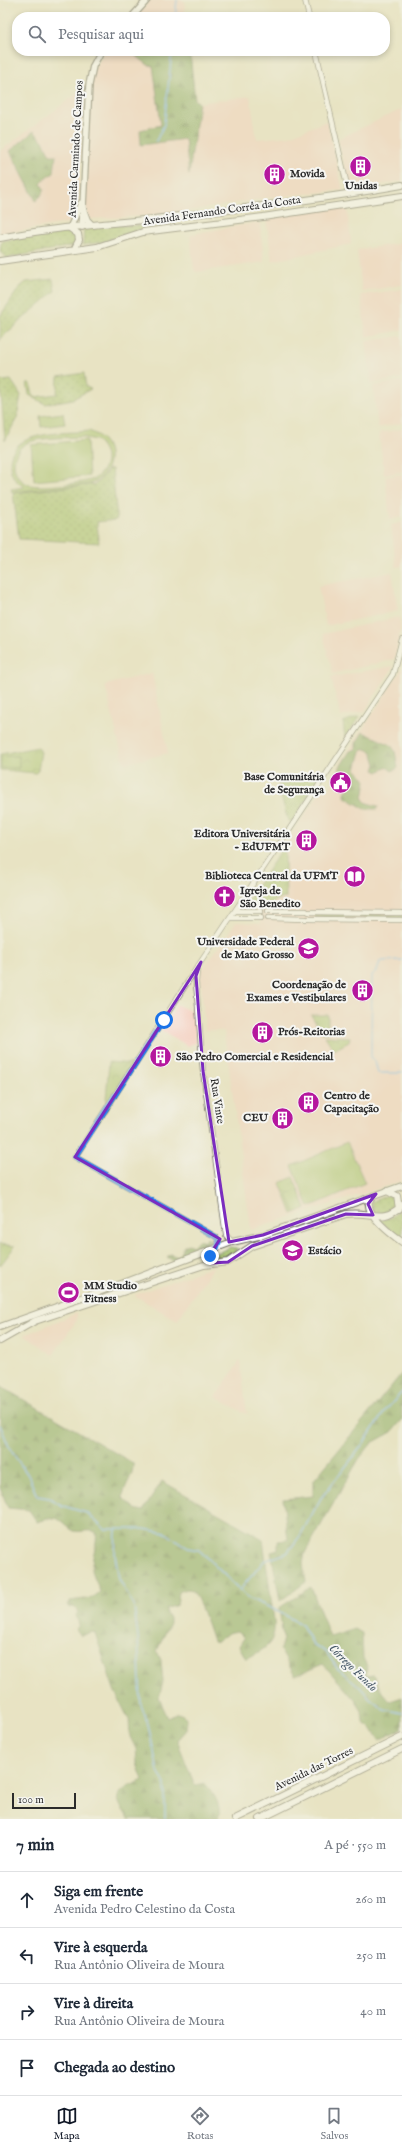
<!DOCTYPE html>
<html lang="pt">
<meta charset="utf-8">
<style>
body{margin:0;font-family:"IM FELL English",serif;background:#f6f6f7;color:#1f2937}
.scale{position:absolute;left:12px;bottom:10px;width:64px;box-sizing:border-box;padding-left:4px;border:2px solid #2b2b2b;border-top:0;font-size:11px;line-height:14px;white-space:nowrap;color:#2b2b2b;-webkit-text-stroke:3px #f6f6f2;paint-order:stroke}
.stop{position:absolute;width:12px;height:12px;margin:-9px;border:3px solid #1a73e8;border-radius:50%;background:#fff}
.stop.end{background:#1a73e8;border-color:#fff;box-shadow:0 1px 4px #0008}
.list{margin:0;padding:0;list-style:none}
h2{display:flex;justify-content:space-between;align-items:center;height:52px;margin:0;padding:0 16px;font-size:17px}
h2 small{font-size:13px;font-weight:400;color:#747a83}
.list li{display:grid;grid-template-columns:26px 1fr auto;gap:12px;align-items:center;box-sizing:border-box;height:56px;padding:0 16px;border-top:1px solid #e0e1e3}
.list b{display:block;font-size:15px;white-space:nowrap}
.list p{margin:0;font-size:13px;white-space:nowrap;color:#747a83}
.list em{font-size:13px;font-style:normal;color:#747a83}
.icon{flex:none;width:22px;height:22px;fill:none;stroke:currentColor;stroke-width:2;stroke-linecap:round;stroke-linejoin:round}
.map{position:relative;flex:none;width:402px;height:1819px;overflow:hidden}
.search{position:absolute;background:#fff;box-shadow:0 2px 6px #0003;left:12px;right:12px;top:12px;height:44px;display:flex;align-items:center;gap:10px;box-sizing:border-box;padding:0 14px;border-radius:16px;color:#747a83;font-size:15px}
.sheet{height:276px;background:#fff}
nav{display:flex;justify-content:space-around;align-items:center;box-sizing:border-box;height:56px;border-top:1px solid #e0e1e3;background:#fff;font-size:11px;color:#747a83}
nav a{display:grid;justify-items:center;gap:2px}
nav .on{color:#111827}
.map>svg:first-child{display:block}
</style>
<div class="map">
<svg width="402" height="1819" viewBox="0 0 402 1819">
<defs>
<pattern id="grass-dots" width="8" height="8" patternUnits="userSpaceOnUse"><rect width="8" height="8" fill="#a3c068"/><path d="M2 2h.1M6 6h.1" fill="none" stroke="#859c56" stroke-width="1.8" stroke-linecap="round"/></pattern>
<pattern id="forest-firs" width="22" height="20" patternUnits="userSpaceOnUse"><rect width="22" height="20" fill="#82a65c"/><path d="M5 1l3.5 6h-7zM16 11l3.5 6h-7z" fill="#6b874c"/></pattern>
<pattern id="park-crowns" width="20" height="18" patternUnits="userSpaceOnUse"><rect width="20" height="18" fill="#a3c068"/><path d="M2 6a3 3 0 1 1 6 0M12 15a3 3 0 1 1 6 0" fill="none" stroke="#859c56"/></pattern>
</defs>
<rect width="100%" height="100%" fill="#f6f6f2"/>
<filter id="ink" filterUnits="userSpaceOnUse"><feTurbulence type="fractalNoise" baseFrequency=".025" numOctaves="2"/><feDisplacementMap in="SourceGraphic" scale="8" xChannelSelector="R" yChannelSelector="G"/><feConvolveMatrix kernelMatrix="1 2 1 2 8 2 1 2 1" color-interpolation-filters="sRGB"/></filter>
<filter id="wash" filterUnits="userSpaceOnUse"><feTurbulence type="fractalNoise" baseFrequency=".012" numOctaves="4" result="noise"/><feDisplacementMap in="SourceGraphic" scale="16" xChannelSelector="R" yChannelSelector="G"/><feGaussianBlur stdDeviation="0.9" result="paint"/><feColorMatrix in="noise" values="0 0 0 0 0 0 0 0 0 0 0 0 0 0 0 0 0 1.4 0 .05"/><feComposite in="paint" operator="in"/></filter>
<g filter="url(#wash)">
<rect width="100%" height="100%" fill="#e8e3c3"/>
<path fill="#f5d2c2" d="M 150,0 L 184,0 L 186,17 L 135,17 Z
M 105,51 L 189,51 L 195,101 L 199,103 L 250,96 L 257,139 L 289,136 L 327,121 L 343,190 L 265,198 L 165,215 L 91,219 L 87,216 L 85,202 L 90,99 L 93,72 Z
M 85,92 L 78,208 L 73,219 L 67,223 L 0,234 L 0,151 L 78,93 Z
M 402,109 L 402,181 L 350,190 L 338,139 Z
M 347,205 L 351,244 L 272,261 L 266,218 Z
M 258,222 L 260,223 L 264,262 L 196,272 L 194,270 L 190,236 L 192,234 Z
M 402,243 L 402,285 L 362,292 L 357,250 Z
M 402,289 L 402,330 L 366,337 L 361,295 Z
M 402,336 L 402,378 L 371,384 L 366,341 Z
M 402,381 L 402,423 L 378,428 L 373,386 Z
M 402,429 L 402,472 L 384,475 L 379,433 Z
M 402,474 L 402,517 L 390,520 L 385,477 Z
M 402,522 L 402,566 L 396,567 L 391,525 Z
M 392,572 L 398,611 L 326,626 L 318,586 Z
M 399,617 L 401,627 L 395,659 L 333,674 L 323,634 Z
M 394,666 L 365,711 L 341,717 L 331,677 Z
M 402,668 L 402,1181 L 251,1230 L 224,1031 L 205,1030 L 200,973 L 236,922 L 261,923 L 261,907 L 248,907 L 247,902 L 324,786 L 329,789 L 335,780 L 338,779 L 341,774 L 336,770 Z
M 152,673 L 168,753 L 124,764 L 105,685 Z
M 177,1005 L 193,1012 L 196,1042 L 188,1046 L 161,1030 Z
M 214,1266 L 177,1321 L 134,1295 Z
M 77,1313 L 77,1320 L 53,1355 L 24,1335 Z
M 240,1361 L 247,1414 L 215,1397 Z"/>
<path fill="url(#grass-dots)" stroke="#67764a" d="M 115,225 L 142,226 L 143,229 L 103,242 L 83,245 L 84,227 Z
M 69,230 L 77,236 L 75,244 L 72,246 L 7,258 L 0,252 L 1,244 L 3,241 Z
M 53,279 L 55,291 L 1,338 L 0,341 L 0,316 L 19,288 L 26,282 Z
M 84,373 L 86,387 L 91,389 L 73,399 L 45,404 L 29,395 L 27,383 L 30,383 L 34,397 L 57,394 L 58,377 Z
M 11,380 L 21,395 L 17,418 L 5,441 L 0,381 Z
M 109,469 L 112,469 L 117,518 L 116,520 L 97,522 L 99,543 L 19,539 L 13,493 L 96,484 Z
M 314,914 L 402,915 L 402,918 L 314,917 Z
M 388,1195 L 394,1198 L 396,1205 L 394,1209 L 380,1215 L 373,1212 L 371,1202 Z
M 230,1247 L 237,1248 L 237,1253 L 227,1259 L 217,1260 L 215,1254 Z"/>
<path fill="url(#forest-firs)" stroke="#566844" d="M 130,51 L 174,51 L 173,54 L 176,58 L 190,53 L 195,100 L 199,103 L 189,175 L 185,139 L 141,145 L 140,130 L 161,125 L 153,66 L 148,65 Z
M 34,131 L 43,141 L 50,155 L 56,155 L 54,173 L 46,178 L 41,184 L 44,189 L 41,196 L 36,201 L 10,151 Z
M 363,732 L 391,745 L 395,751 L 398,768 L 392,771 L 387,767 L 378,772 L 374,770 L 376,764 L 372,752 L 366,749 L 361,751 L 356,770 L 363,776 L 366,781 L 363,799 L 367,803 L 378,806 L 377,809 L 365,809 L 345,797 L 345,792 L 350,786 L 349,780 L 338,770 L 350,751 L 356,749 L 356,743 Z
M 207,1238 L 214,1241 L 213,1247 L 173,1261 L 167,1257 L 170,1254 L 178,1257 L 184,1246 L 188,1244 L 193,1246 L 198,1240 L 205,1242 Z
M 402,1373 L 402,1420 L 392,1432 L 372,1443 L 359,1459 L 305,1553 L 303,1564 L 306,1582 L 280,1601 L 271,1552 L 278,1550 L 278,1541 L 288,1540 L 283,1499 L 313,1496 L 313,1481 Z
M 0,1386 L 133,1463 C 135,1475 123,1486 123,1498 L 135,1509 L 143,1511 L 162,1481 L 263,1539 L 274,1620 C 276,1645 266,1648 246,1659 L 239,1646 L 244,1638 L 237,1631 L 228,1633 L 217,1642 L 213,1641 C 210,1632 197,1593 192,1590 C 187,1588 184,1590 179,1592 L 177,1605 L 166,1609 L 166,1615 L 170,1618 L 170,1623 L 157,1651 L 161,1660 L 163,1682 L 159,1698 L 168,1718 L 178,1713 L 183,1715 L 187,1719 L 186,1730 L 177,1740 L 194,1783 L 196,1785 L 205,1783 C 213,1793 223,1805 218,1819 L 128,1819 C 126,1813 122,1810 120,1805 C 112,1790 134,1785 143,1780 L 137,1764 L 136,1749 L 130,1737 L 129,1720 L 114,1690 L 95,1633 L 91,1632 L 81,1636 L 76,1629 L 79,1625 L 76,1615 L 78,1612 L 74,1607 L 70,1608 L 68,1605 L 70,1601 L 92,1598 L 100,1592 C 98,1584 91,1575 92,1566 C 92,1554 98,1544 96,1532 C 86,1529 80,1533 74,1531 C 67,1528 60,1517 53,1518 C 48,1518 42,1521 37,1522 L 29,1510 L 8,1508 L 0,1488 Z
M 311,1587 L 330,1637 L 355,1629 L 362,1633 L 363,1658 L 367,1666 L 366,1676 L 374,1675 L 382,1692 L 390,1701 L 402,1697 L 402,1729 L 379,1740 L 371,1728 L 363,1723 L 362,1711 L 355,1700 L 323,1664 L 295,1676 L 280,1650 L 283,1638 L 279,1608 Z"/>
<path fill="url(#park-crowns)" stroke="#67764a" d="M 360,716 L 345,738 L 343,722 Z
M 38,747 L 41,752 L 38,771 L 36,773 L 0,770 L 0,754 Z
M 325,770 L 293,821 L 288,821 L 278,785 Z
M 282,849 L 285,851 L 286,898 L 275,900 L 270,908 L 248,907 L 247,902 Z
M 311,1015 L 328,1015 L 328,1033 L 322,1033 Z
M 325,1036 L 350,1037 L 349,1042 L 334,1050 Z
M 109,1062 L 135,1064 L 105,1112 Z
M 293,1177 L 306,1208 L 292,1214 L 280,1183 Z
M 399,1211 L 402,1219 L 402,1240 L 379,1220 L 390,1218 Z
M 0,1244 L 15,1246 L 0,1266 Z"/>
<path fill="#a3c068" stroke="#67764a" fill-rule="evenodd" d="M 63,413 L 65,424 L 41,427 L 40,416 Z
M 89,431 C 117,440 115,474 90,484 L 12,492 L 11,489 L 24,487 C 16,482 10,475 10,465 C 8,429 65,434 89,431 ZM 81,437 L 96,440 C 110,451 109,469 94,479 C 84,483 41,488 31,485 C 10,480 9,452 27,443 C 40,437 67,438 81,437 Z
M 87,440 L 89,476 L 34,481 L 31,445 Z
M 1,756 L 19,756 L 19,768 L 1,768 Z
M 347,1142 L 365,1183 L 309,1207 L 292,1166 Z
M 298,1190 L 306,1208 L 295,1213 L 287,1195 Z"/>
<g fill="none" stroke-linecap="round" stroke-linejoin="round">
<path stroke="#7bb6ed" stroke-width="1.5" d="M 175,17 L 177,0
M 156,141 L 164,125 L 172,51
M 402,960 L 380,961 L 377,971 L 372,975 L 371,1057 L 375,1061 L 378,1073 L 402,1073
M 0,1425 L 10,1449 L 28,1475 L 37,1496 L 49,1498 L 63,1506 L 87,1513 L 104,1529 L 144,1529 L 166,1533 L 188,1548 L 199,1550 L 248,1598 L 278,1611 L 302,1625 L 313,1644 L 327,1653 L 337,1668 L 358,1685 L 370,1698 L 384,1709 L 402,1713
M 116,1529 L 115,1555 L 119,1579 L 134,1606 L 138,1637 L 141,1705 L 148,1724 L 158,1771 L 165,1784 L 165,1819
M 239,1591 L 264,1561 L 287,1553 L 300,1536 L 321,1498 L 361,1447 L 385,1411 L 402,1392"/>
</g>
</g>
<g filter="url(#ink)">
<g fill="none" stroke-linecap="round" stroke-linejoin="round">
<defs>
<path id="tertiary" d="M 305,0 L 309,17
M 316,51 L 349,194
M 236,911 L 261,911
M 268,911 L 306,911
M 309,912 L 402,913
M 232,918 L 261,918
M 268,918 L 305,919
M 308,919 L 402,920
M 197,971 L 196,982 L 203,1071 L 226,1235 L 232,1242
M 217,1248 L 219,1242 L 216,1237 L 75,1157 L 192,975 L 393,674 L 402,639"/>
<path id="secondary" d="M 132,17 L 147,0
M 82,227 L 89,85 L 93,66 L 101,51
M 70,228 L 81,203"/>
<path id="primary" d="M 387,1191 L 397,1196 L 399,1209
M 373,1196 L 369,1202 C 366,1215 392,1235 402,1242
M 0,1327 L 121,1284 L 232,1242 L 263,1235 L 402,1186
M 0,1341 L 35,1321 L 204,1265 L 228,1262 L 252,1246 L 346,1214 C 370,1210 382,1225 402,1205
M 235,1819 L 402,1737
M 260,1819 L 402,1749"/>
<path id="trunk" d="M 83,209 L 87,220 L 92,225
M 70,228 L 78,234 L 79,240 L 74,250
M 0,238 C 53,227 108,224 162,218 C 242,209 323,199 402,185
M 0,261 L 97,247 L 143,232 L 263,217 L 402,196"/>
</defs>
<use href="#tertiary" stroke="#6d6b60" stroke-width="6"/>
<use href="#secondary" stroke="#6d6b60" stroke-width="8"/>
<use href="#primary" stroke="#6d6b60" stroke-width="8"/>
<use href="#trunk" stroke="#6d6b60" stroke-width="8"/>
<use href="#tertiary" stroke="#fff" stroke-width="4.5"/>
<use href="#secondary" stroke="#fff" stroke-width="5.5"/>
<use href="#primary" stroke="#fff" stroke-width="6"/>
<use href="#trunk" stroke="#fff" stroke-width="6"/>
</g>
</g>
<g fill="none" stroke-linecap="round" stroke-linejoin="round" filter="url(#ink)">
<path stroke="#1a73e8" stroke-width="5" d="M 164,1020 L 75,1157 L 216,1237 L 219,1242 L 217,1248 L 210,1256"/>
</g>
<path d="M0 0H402V1819H0ZM 201,962 L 196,976 L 203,1071 L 229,1242 L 263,1235 L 376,1194 L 368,1204 L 373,1215 L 346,1214 L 252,1246 L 228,1262 L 212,1263 L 211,1253 L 220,1239 L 75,1157 Z" fill="#e8e3c3" fill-opacity=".55" fill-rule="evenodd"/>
<path fill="none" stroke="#7b2cbf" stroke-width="3" stroke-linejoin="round" d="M 201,962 L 196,976 L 203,1071 L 229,1242 L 263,1235 L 376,1194 L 368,1204 L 373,1215 L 346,1214 L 252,1246 L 228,1262 L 212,1263 L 211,1253 L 220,1239 L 75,1157 Z"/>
<defs>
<symbol id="building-disc" viewBox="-11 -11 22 22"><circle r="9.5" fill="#b5179e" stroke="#f6f6f2"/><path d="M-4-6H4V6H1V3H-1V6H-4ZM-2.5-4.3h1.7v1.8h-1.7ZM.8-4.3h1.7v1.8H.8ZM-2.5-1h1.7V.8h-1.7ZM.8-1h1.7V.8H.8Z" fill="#fff"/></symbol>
<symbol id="civic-disc" viewBox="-11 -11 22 22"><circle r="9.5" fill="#b5179e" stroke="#f6f6f2"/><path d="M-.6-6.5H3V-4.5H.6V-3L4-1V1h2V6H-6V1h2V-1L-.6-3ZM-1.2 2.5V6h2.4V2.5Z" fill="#fff"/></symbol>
<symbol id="library-disc" viewBox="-11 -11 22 22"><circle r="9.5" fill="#b5179e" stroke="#f6f6f2"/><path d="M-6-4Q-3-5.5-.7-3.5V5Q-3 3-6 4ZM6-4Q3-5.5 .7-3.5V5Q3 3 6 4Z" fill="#fff"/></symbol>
<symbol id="church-disc" viewBox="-11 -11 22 22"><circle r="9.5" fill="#b5179e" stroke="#f6f6f2"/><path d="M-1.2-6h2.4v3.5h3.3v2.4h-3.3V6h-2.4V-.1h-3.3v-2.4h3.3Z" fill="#fff"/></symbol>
<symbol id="university-disc" viewBox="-11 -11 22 22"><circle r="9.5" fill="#b5179e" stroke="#f6f6f2"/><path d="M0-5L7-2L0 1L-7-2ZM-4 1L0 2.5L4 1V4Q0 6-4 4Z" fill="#fff"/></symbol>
<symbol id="stadium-disc" viewBox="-11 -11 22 22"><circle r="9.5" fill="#b5179e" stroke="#f6f6f2"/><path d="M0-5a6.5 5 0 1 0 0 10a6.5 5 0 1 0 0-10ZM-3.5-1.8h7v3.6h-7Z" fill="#fff"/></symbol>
</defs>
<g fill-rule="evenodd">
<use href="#building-disc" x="348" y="154" width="25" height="25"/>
<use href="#building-disc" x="262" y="162" width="25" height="25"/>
<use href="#civic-disc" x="328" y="770" width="25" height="25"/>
<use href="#building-disc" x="294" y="828" width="25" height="25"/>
<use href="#library-disc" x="342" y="864" width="25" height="25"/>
<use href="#church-disc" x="212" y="884" width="25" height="25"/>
<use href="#university-disc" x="296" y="936" width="25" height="25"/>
<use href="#building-disc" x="350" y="978" width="25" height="25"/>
<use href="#building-disc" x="250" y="1020" width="25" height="25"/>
<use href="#building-disc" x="148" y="1044" width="25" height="25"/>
<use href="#building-disc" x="296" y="1090" width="25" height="25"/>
<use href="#building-disc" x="270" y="1106" width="25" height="25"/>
<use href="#university-disc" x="280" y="1238" width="25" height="25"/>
<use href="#stadium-disc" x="56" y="1280" width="25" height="25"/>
</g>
<g text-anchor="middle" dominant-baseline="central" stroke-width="4" stroke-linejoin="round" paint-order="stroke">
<g font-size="11" fill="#2b2b2b" stroke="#f6f6f2">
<text transform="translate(76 149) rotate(-87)">Avenida Carmindo de Campos</text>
<text transform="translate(222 211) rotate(-8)">Avenida Fernando Corrêa da Costa</text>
<text transform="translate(217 1101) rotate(81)">Rua Vinte</text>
<text transform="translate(314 1769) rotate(-26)">Avenida das Torres</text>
</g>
<g font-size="11" font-weight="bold" fill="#2b2b2b" stroke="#f6f6f2" text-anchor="start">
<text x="290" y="174">Movida</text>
<text x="361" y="186" text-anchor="middle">Unidas</text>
<text x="324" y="777" text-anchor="end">Base Comunitária<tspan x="324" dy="13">de Segurança</tspan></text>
<text x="290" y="834" text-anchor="end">Editora Universitária<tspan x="290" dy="13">- EdUFMT</tspan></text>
<text x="338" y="876" text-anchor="end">Biblioteca Central da UFMT</text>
<text x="240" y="891">Igreja de<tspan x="240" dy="13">São Benedito</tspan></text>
<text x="294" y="942" text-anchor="end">Universidade Federal<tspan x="294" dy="13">de Mato Grosso</tspan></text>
<text x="346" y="985" text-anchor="end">Coordenação de<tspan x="346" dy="13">Exames e Vestibulares</tspan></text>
<text x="278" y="1032">Prós-Reitorias</text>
<text x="176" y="1057">São Pedro Comercial e Residencial</text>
<text x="324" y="1096">Centro de<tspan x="324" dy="13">Capacitação</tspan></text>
<text x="268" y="1118" text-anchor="end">CEU</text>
<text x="308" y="1251">Estácio</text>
<text x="84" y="1286">MM Studio<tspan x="84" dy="13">Fitness</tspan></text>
</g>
<g font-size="12" font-style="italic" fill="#435565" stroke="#f6f6f2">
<text transform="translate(353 1668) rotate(44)">Córrego Fundo</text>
</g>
</g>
</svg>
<div class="scale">100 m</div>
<div class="stop" style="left:164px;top:1020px"></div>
<div class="stop end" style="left:210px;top:1256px"></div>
<div class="search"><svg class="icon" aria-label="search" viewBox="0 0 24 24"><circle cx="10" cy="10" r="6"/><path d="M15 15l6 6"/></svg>Pesquisar aqui</div>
</div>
<section class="sheet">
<h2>7 min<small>A pé · 550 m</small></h2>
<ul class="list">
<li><svg class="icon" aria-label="ahead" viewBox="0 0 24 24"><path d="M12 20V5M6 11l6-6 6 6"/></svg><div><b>Siga em frente</b><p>Avenida Pedro Celestino da Costa</p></div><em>260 m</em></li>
<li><svg class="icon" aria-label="left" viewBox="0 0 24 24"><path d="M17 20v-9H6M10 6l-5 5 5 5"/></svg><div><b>Vire à esquerda</b><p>Rua Antônio Oliveira de Moura</p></div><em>250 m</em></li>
<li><svg class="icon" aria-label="right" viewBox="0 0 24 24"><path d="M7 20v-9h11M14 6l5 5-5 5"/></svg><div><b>Vire à direita</b><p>Rua Antônio Oliveira de Moura</p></div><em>40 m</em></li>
<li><svg class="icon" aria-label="arrive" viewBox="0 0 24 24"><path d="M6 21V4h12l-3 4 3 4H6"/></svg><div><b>Chegada ao destino</b></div></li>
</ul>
</section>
<nav>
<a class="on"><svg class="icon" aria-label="map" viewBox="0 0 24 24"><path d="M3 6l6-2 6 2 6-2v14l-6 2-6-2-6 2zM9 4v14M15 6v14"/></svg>Mapa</a>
<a><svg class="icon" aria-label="directions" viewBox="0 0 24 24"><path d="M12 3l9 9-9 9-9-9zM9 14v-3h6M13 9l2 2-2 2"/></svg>Rotas</a>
<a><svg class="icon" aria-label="saved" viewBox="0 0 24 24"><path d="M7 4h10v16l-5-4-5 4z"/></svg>Salvos</a>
</nav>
